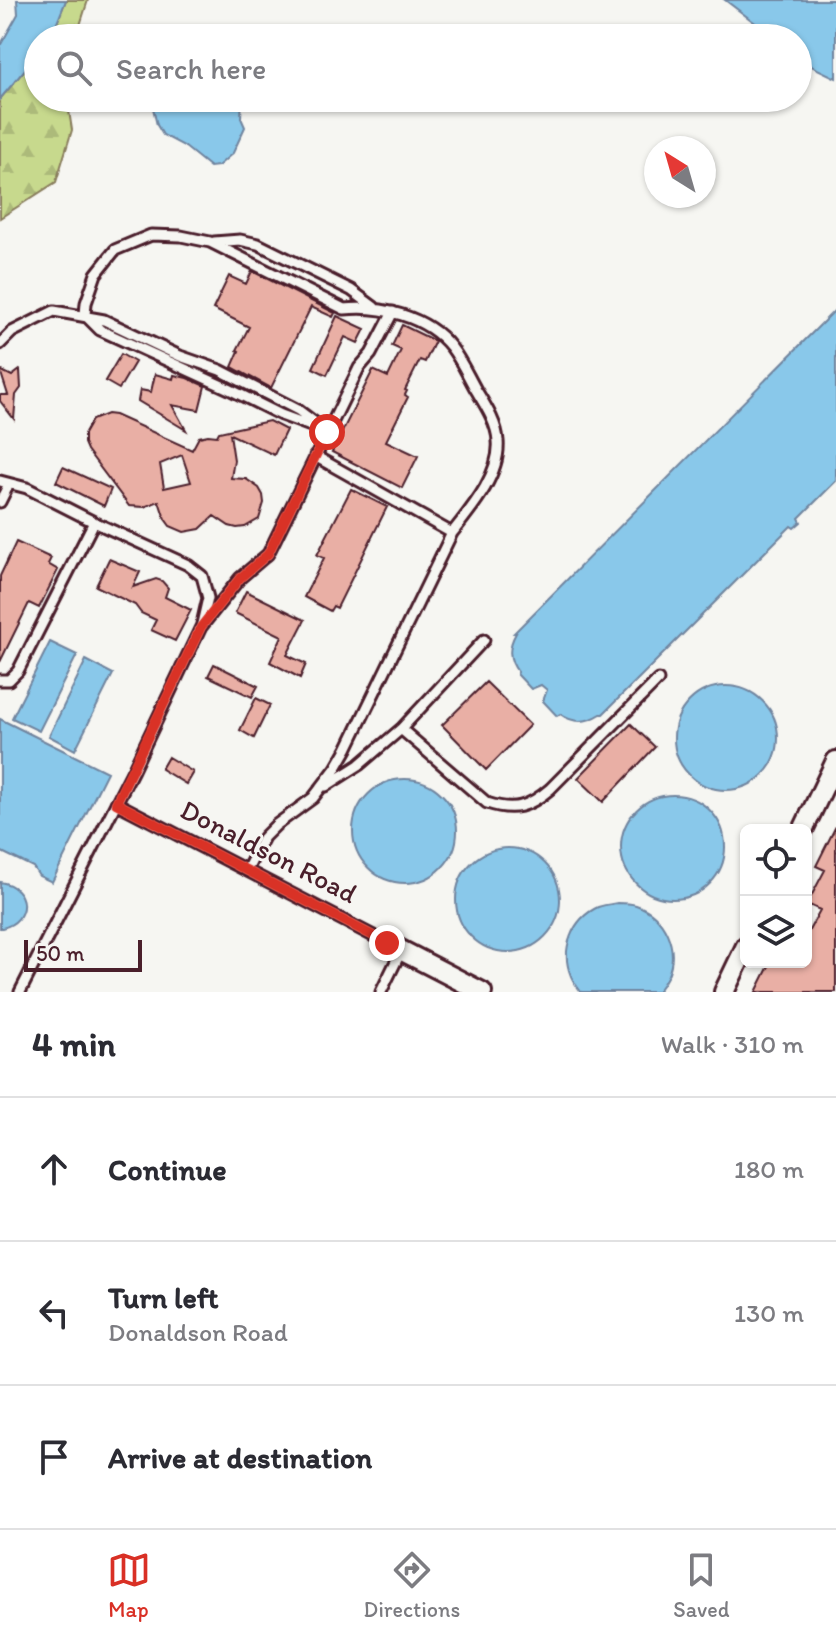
<!DOCTYPE html>
<meta charset="utf-8">
<style>
body{margin:0;font-family:Itim,sans-serif;background:#f2f2f3;color:#2b2b33}
.controls{position:absolute;right:24px;bottom:24px;display:grid;overflow:hidden;border-radius:12px;box-shadow:0 2px 6px #0004}
.controls button{width:72px;height:72px;display:grid;place-items:center;padding:0;border:0;border-bottom:2px solid #e1e1e2;background:#fff;color:#2b2b33;font:40px sans-serif}
.compass{position:absolute;left:644px;top:136px;width:72px;height:72px;border-radius:50%;background:#fff;box-shadow:0 2px 6px #0004;rotate:323deg}
.scale{position:absolute;left:24px;bottom:20px;width:118px;box-sizing:border-box;padding-left:8px;border:4px solid #4a1f2b;border-top:0;font-size:22px;line-height:28px;white-space:nowrap;color:#4a1f2b;-webkit-text-stroke:6px #f6f6f2;paint-order:stroke}
.stop{position:absolute;width:24px;height:24px;margin:-18px;border:6px solid #d93025;border-radius:50%;background:#fff}
.stop.end{background:#d93025;border-color:#fff;box-shadow:0 2px 8px #0008}
.list{margin:0;padding:0;list-style:none}
h2{display:flex;justify-content:space-between;align-items:center;height:104px;margin:0;padding:0 32px;font-size:34px}
h2 small{font-size:26px;font-weight:400;color:#7c7c81}
.list li{display:grid;grid-template-columns:52px 1fr auto;gap:24px;align-items:center;box-sizing:border-box;height:144px;padding:0 32px;border-top:2px solid #e1e1e2}
.list b{display:block;font-size:30px;white-space:nowrap}
.list p{margin:0;font-size:26px;white-space:nowrap;color:#7c7c81}
.list em{font-size:26px;font-style:normal;color:#7c7c81}
.icon{flex:none;width:44px;height:44px;fill:none;stroke:currentColor;stroke-width:2;stroke-linecap:round;stroke-linejoin:round}
.map{position:relative;flex:none;width:836px;height:992px;overflow:hidden}
.search{position:absolute;background:#fff;box-shadow:0 2px 6px #0004;left:24px;right:24px;top:24px;height:88px;display:flex;align-items:center;gap:20px;box-sizing:border-box;padding:0 28px;border-radius:44px;color:#7c7c81;font-size:30px}
.sheet{height:536px;background:#fff}
nav{display:flex;justify-content:space-around;align-items:center;box-sizing:border-box;height:112px;border-top:2px solid #e1e1e2;background:#fff;font-size:22px;color:#7c7c81}
nav a{display:grid;justify-items:center;gap:4px}
nav .on{color:#d93025}
.map>svg:first-child{display:block}
</style>
<div class="map">
<svg width="836" height="992" viewBox="0 0 836 992">
<defs>
<pattern id="forest-firs" width="22" height="20" patternUnits="userSpaceOnUse" patternTransform="scale(2)"><rect width="22" height="20" fill="#c7d98d"/><path d="M5 1l3.5 6h-7zM16 11l3.5 6h-7z" fill="#acba7a"/></pattern>
</defs>
<rect width="100%" height="100%" fill="#f6f6f2"/>
<filter id="ink" filterUnits="userSpaceOnUse"><feTurbulence type="fractalNoise" baseFrequency=".0125" numOctaves="2"/><feDisplacementMap in="SourceGraphic" scale="16" xChannelSelector="R" yChannelSelector="G"/><feConvolveMatrix kernelMatrix="1 2 1 2 8 2 1 2 1" color-interpolation-filters="sRGB"/></filter>
<g filter="url(#ink)">
<path fill="url(#forest-firs)" stroke="#887c5c" stroke-width="2" d="M 66,0 L 88,0 L 76,38 L 51,38 Z
M 38,54 L 38,98 L 67,98 L 72,130 L 56,182 L 0,218 L 0,99 Z"/>
<path fill="#89c8ea" stroke="#70849e" stroke-width="2" d="M 17,0 L 66,0 L 51,38 L 38,38 L 38,54 L 0,99 L 0,46 L 18,14 Z
M 725,0 L 836,0 L 836,78 L 813,67 L 798,56 L 798,38 L 775,38 Z
M 138,98 L 242,98 L 241,118 L 245,127 L 233,153 L 218,166 L 210,167 L 184,146 L 163,135 L 157,125 L 153,108 Z
M 836,309 L 836,481 L 799,518 L 801,522 L 794,528 L 791,526 L 603,714 L 601,714 C 587,723 574,724 560,714 L 557,716 L 543,701 L 547,690 L 541,685 L 531,689 L 517,674 L 518,672 C 508,659 508,647 516,633 L 514,633 Z
M 50,642 L 77,655 L 39,731 L 12,718 Z
M 86,660 L 113,674 L 75,750 L 49,736 Z
M674 738a52 52 0 1 1 104 0a52 52 0 1 1-104 0Z
M 0,719 L 107,772 L 52,882 L 39,876 L 33,867 L 0,851 Z
M353 831a52 52 0 1 1 104 0a52 52 0 1 1-104 0Z
M621 847a52 52 0 1 1 104 0a52 52 0 1 1-104 0Z
M456 900a52 52 0 1 1 104 0a52 52 0 1 1-104 0Z
M 0,882 C 30,887 31,921 2,928 L 0,928 Z
M 617,903 C 623,903 630,903 636,905 C 665,915 679,948 668,975 C 665,981 661,987 657,992 L 581,992 C 578,987 573,982 571,976 C 560,950 572,919 598,907 C 604,905 611,904 617,903 Z"/>
<path fill="#e9afa5" stroke="#4a1f2b" stroke-width="2" fill-rule="evenodd" d="M 252,271 L 335,313 L 333,317 L 311,307 L 271,388 L 232,367 L 239,351 L 237,350 L 249,327 L 213,309 L 229,276 L 246,284 Z
M 337,316 L 365,329 L 358,343 L 345,337 L 327,375 L 313,368 Z
M 402,325 L 435,341 L 425,362 L 420,360 L 405,390 L 407,391 L 405,395 L 408,397 L 386,441 L 418,456 L 402,488 L 332,452 L 373,370 L 388,377 L 401,350 L 392,346 Z
M 121,354 L 135,362 L 119,389 L 105,381 Z
M 0,370 L 12,376 L 20,370 L 21,388 L 16,395 L 14,419 L 0,401 L 0,395 L 8,395 Z
M 155,374 L 173,379 L 174,375 L 187,378 L 205,386 L 199,410 L 172,405 L 186,430 L 138,401 L 140,390 L 151,392 Z
M 107,414 L 115,415 L 192,450 L 199,437 L 208,435 L 217,436 L 219,432 L 269,421 L 286,430 L 274,455 L 230,434 L 234,460 L 231,478 L 246,479 L 259,488 L 263,495 L 264,503 L 259,519 L 245,527 L 237,528 L 229,526 L 214,516 L 200,529 L 184,532 L 170,526 L 165,519 L 159,501 L 144,507 L 129,506 L 87,450 L 84,443 L 84,434 L 92,420 ZM 182,455 L 191,482 L 164,488 L 160,464 Z
M 63,467 L 111,489 L 104,506 L 56,482 Z
M 351,489 L 387,507 L 337,608 L 333,606 L 330,611 L 304,597 L 324,558 L 317,555 Z
M 16,542 L 51,558 L 48,564 L 58,570 L 39,608 L 29,603 L 0,662 L 0,576 Z
M 109,559 L 140,572 L 133,587 L 156,579 L 162,581 L 168,588 L 165,597 L 191,610 L 175,641 L 151,630 L 156,620 L 141,613 L 135,605 L 96,586 Z
M 246,591 L 305,620 L 287,655 L 306,664 L 300,678 L 270,662 L 282,636 L 235,613 Z
M 214,664 L 258,686 L 252,697 L 208,676 Z
M 486,682 L 530,725 L 486,770 L 442,725 Z
M 256,698 L 270,705 L 254,738 L 240,730 Z
M 631,724 L 655,747 L 603,802 L 578,778 Z
M 168,757 L 193,772 L 186,784 L 161,769 Z
M 836,826 L 836,992 L 756,992 L 771,962 L 806,962 L 806,936 L 820,910 L 807,904 L 825,870 L 816,866 Z"/>
<g fill="none" stroke-linecap="round" stroke-linejoin="round">
<defs>
<path id="lane" d="M 214,242 L 240,240 L 258,244 L 351,290 L 374,307
M 0,344 L 12,332 L 54,311 L 104,320 L 180,356 L 220,370 L 298,410 L 318,425
M 315,456 L 452,533
M 0,481 L 27,488 L 94,522
M 0,502 L 9,484
M 0,680 L 9,680 L 18,671 L 94,522 L 188,565 L 202,576 L 208,598 L 202,624
M 401,729 L 487,803 C 514,812 529,807 550,789 L 658,680
M 326,786 L 359,765 L 401,729 L 484,640
M 116,803 L 387,943
M 247,870 L 264,837 L 276,825 L 313,798 L 336,768 L 347,749 L 452,533 C 471,509 501,474 498,441 C 497,423 485,405 476,390 C 468,376 461,360 451,347 C 427,316 380,305 344,309 L 210,242 L 181,236 L 151,235 L 115,250 L 96,274 L 86,303 L 85,315 L 100,330 L 229,389 L 281,415 L 327,432
M 20,992 L 133,770 L 201,627 L 240,578 L 268,554 L 359,368 L 371,354 L 393,312
M 381,992 L 401,951"/>
<path id="street" d="M 803,830 L 836,761
M 387,943 L 482,992
M 724,992 L 746,946"/>
</defs>
<use href="#lane" stroke="#4a1f2b" stroke-width="15"/>
<use href="#street" stroke="#4a1f2b" stroke-width="24"/>
<use href="#lane" stroke="#f6f6f2" stroke-width="9"/>
<use href="#street" stroke="#f6f6f2" stroke-width="18"/>
</g>
</g>
<g fill="none" stroke-linecap="round" stroke-linejoin="round" filter="url(#ink)">
<path stroke="#d93025" stroke-width="10" d="M 327,432 L 268,554 L 240,578 L 201,627 L 116,803 L 387,943"/>
</g>
<g text-anchor="middle" dominant-baseline="central" stroke-width="6" stroke-linejoin="round" paint-order="stroke">
<g font-size="28" fill="#4a1f2b" stroke="#f6f6f2">
<text transform="translate(269 851) rotate(27)">Donaldson Road</text>
</g>
</g>
</svg>
<div class="controls">
<button><svg class="icon" aria-label="locate" viewBox="0 0 24 24"><circle cx="12" cy="12" r="6"/><path d="M12 2v4M12 18v4M2 12h4M18 12h4"/></svg></button>
<button><svg class="icon" aria-label="layers" viewBox="0 0 24 24"><path d="M12 4l9 5-9 5-9-5zM3 14l9 5 9-5"/></svg></button>
</div>
<svg class="compass" viewBox="-18 -18 36 36"><path d="M0-13l5 13h-10z" fill="#e53935"/><path d="M0 13l5-13h-10z" fill="#7c7c81"/></svg>
<div class="scale">50 m</div>
<div class="stop" style="left:327px;top:432px"></div>
<div class="stop end" style="left:387px;top:943px"></div>
<div class="search"><svg class="icon" aria-label="search" viewBox="0 0 24 24"><circle cx="10" cy="10" r="6"/><path d="M15 15l6 6"/></svg>Search here</div>
</div>
<section class="sheet">
<h2>4 min<small>Walk · 310 m</small></h2>
<ul class="list">
<li><svg class="icon" aria-label="ahead" viewBox="0 0 24 24"><path d="M12 20V5M6 11l6-6 6 6"/></svg><div><b>Continue</b></div><em>180 m</em></li>
<li><svg class="icon" aria-label="left" viewBox="0 0 24 24"><path d="M17 20v-9H6M10 6l-5 5 5 5"/></svg><div><b>Turn left</b><p>Donaldson Road</p></div><em>130 m</em></li>
<li><svg class="icon" aria-label="arrive" viewBox="0 0 24 24"><path d="M6 21V4h12l-3 4 3 4H6"/></svg><div><b>Arrive at destination</b></div></li>
</ul>
</section>
<nav>
<a class="on"><svg class="icon" aria-label="map" viewBox="0 0 24 24"><path d="M3 6l6-2 6 2 6-2v14l-6 2-6-2-6 2zM9 4v14M15 6v14"/></svg>Map</a>
<a><svg class="icon" aria-label="directions" viewBox="0 0 24 24"><path d="M12 3l9 9-9 9-9-9zM9 14v-3h6M13 9l2 2-2 2"/></svg>Directions</a>
<a><svg class="icon" aria-label="saved" viewBox="0 0 24 24"><path d="M7 4h10v16l-5-4-5 4z"/></svg>Saved</a>
</nav>
